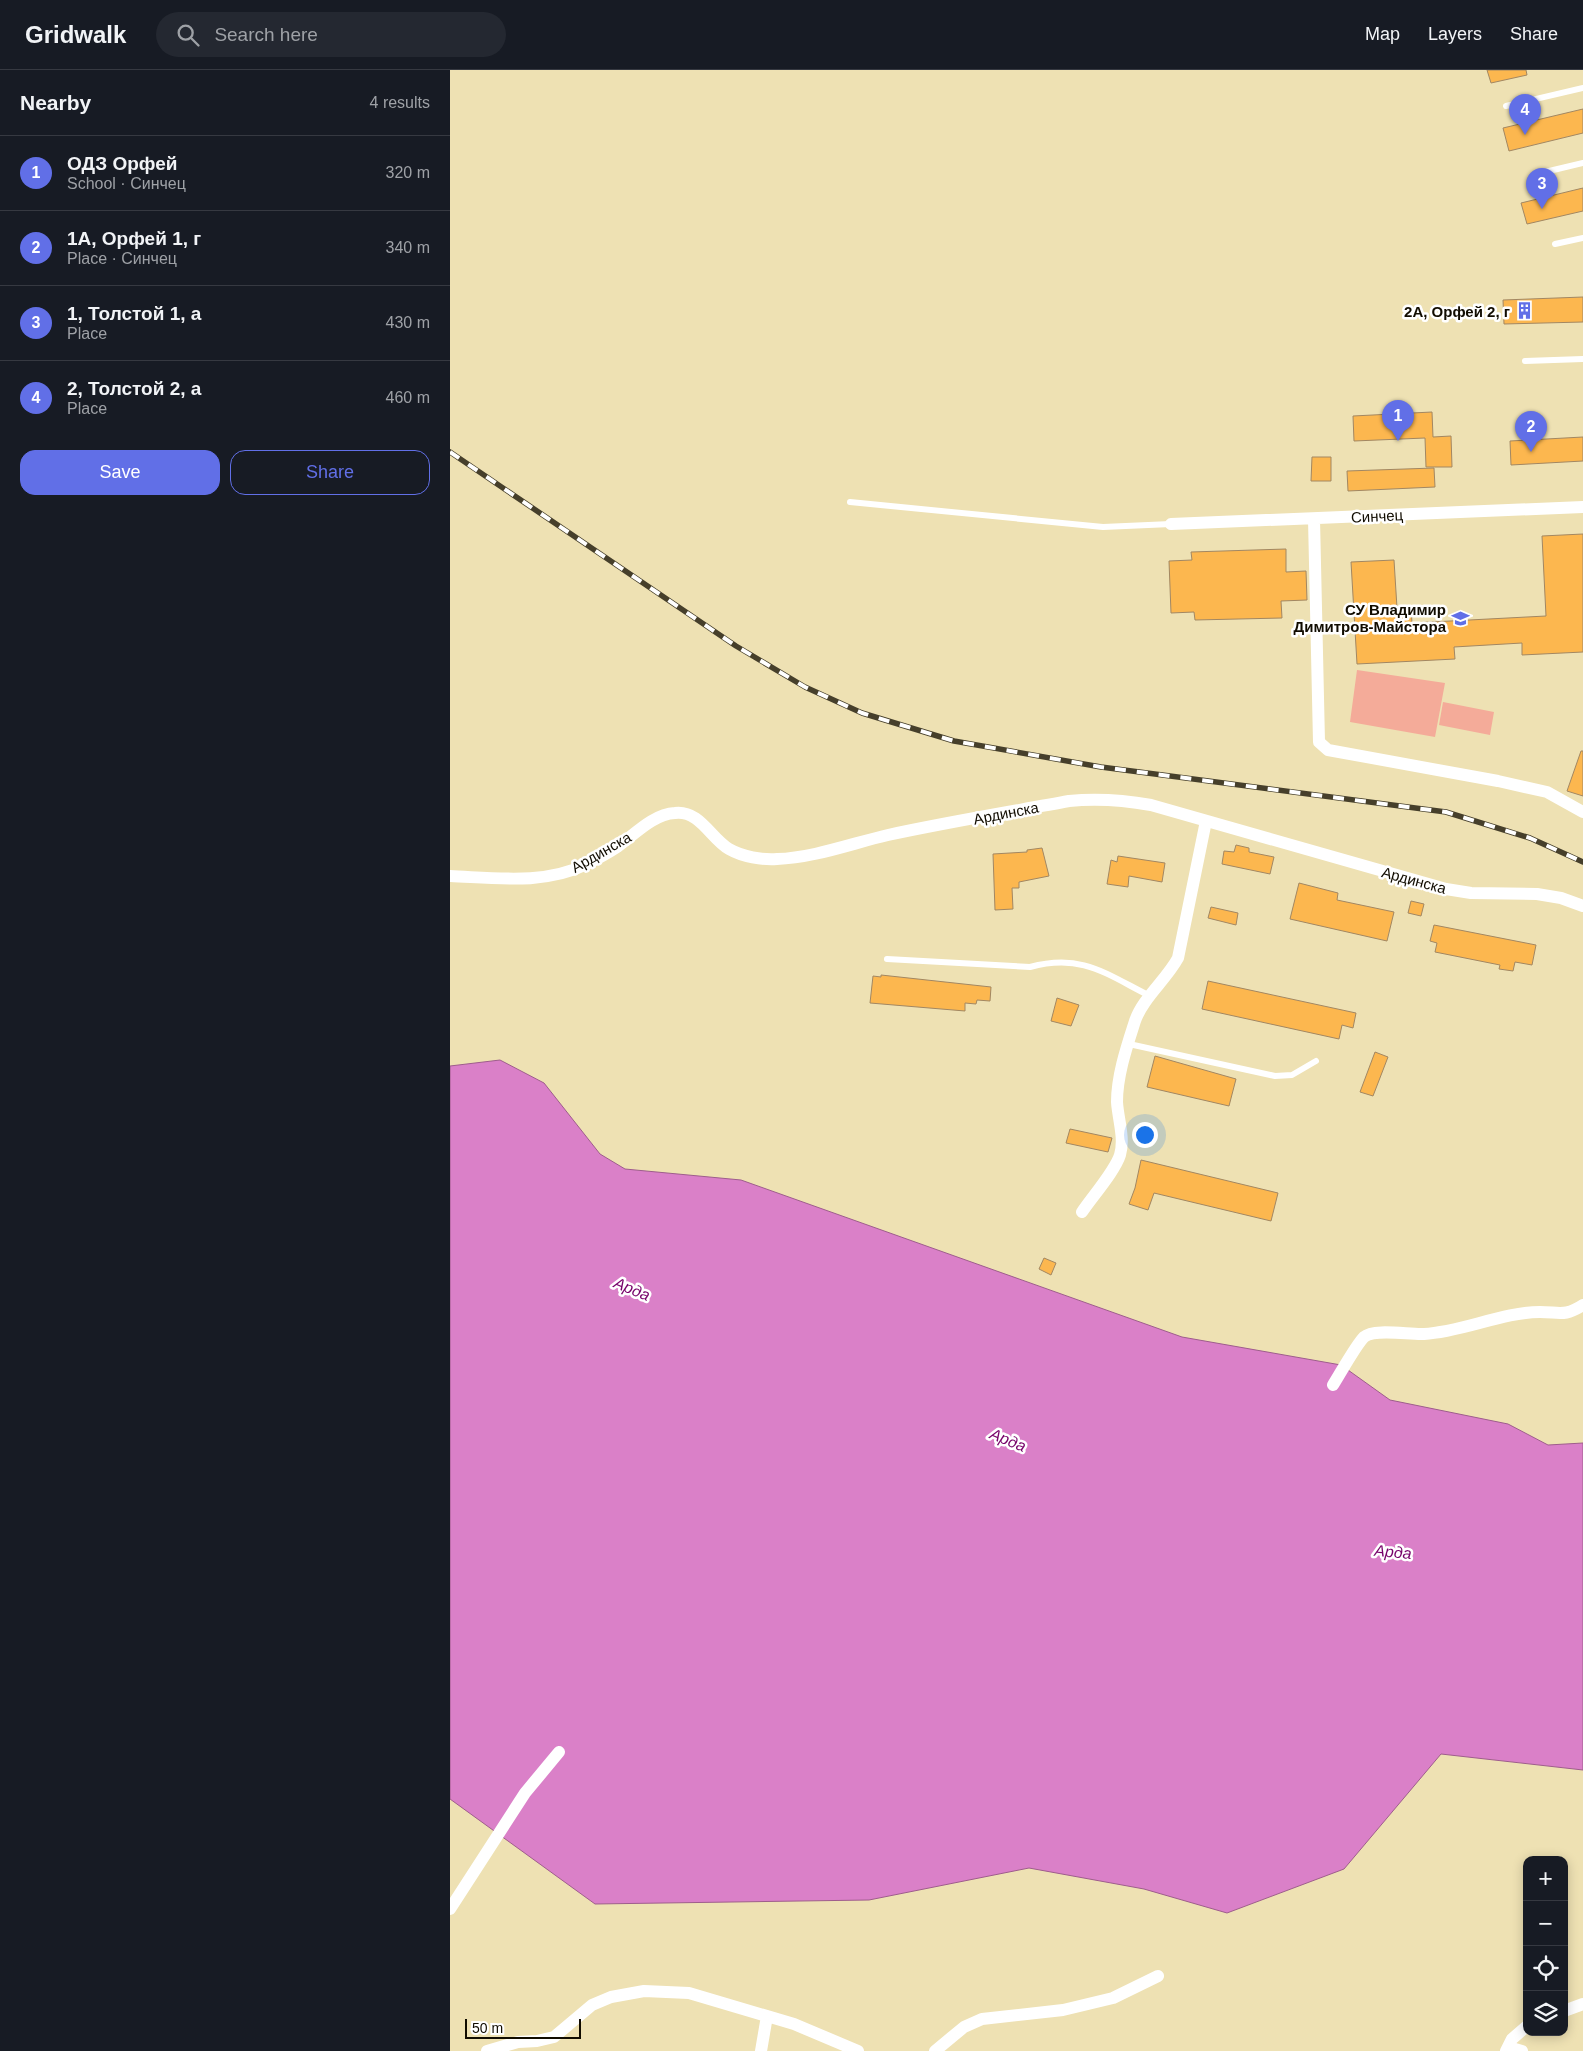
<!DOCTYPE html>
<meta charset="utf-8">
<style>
body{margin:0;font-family:Helvetica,sans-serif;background:#242831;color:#f1f3f6}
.controls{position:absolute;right:15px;bottom:15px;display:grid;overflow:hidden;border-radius:10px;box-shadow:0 2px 12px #0003}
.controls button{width:45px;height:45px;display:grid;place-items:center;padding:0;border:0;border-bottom:1px solid #363941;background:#171b24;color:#f1f3f6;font:25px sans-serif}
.scale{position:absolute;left:15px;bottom:12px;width:116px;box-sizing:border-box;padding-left:5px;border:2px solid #110c00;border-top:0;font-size:14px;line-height:18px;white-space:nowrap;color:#110c00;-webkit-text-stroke:4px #fff;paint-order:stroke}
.you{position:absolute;left:694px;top:1064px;width:18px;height:18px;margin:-12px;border:4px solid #fff;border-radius:50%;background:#1a73e8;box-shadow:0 0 0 8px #1a73e833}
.badge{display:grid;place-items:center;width:32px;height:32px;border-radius:50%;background:#616fe7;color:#fff;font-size:16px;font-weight:700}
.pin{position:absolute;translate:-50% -41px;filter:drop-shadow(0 1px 2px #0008)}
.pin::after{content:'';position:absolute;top:26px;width:18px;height:15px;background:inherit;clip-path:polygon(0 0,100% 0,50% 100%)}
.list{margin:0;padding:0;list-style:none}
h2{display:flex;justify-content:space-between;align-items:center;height:65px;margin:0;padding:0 20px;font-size:21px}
h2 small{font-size:16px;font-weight:400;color:#9ea1a6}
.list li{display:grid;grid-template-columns:32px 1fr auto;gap:15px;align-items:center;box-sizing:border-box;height:75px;padding:0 20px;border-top:1px solid #363941}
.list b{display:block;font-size:19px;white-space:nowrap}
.list p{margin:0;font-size:16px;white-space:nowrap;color:#9ea1a6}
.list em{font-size:16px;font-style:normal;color:#9ea1a6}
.actions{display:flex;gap:10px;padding:15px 20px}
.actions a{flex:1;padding:11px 0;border:1px solid #616fe7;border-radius:15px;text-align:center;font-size:18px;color:#616fe7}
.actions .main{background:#616fe7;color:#fff}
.icon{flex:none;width:28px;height:28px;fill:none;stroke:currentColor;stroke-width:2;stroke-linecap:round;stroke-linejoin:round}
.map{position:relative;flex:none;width:1133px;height:1981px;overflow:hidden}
header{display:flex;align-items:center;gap:30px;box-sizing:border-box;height:70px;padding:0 25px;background:#171b24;border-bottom:1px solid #363941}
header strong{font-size:24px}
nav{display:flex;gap:28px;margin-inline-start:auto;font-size:18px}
.search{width:350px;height:45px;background:#242831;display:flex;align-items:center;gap:12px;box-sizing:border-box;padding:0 18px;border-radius:28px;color:#9ea1a6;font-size:19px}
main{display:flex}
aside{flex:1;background:#171b24}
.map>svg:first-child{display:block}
</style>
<header>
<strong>Gridwalk</strong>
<div class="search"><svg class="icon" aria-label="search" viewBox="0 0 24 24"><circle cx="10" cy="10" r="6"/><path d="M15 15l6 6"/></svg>Search here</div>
<nav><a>Map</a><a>Layers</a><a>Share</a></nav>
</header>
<main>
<aside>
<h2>Nearby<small>4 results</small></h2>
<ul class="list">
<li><span class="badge">1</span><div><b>ОДЗ Орфей</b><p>School · Синчец</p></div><em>320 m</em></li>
<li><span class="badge">2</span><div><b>1А, Орфей 1, г</b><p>Place · Синчец</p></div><em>340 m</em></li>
<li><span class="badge">3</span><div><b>1, Толстой 1, а</b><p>Place</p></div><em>430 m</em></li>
<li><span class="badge">4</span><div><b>2, Толстой 2, а</b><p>Place</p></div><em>460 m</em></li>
</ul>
<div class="actions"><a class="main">Save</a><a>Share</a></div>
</aside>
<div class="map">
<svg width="1133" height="1981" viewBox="0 0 1133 1981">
<rect width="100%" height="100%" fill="#eee1b3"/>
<path fill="#f4ab99" d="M 907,600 L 995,613 L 985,667 L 900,652 Z
M 993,632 L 1044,642 L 1040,665 L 989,655 Z"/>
<path fill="#da80c8" stroke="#9e5d8c" d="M 50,990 L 94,1013 L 150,1084 L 175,1099 L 291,1110 L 732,1267 L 891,1295 L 940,1330 L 1058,1354 L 1098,1375 L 1133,1373 L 1133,1700 L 991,1684 L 894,1799 L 777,1843 L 694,1819 L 579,1798 L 419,1830 L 145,1834 L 0,1729 L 0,996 Z"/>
<path fill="#fcb74f" stroke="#a28762" d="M 1037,0 L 1076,0 L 1077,5 L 1041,13 Z
M 1133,39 L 1133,63 L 1059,81 L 1053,58 Z
M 1133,118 L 1133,141 L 1077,154 L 1071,133 Z
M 1133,227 L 1133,252 L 1054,254 L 1053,230 Z
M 982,342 L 983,367 L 1001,366 L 1002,397 L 976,397 L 975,368 L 904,371 L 903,346 Z
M 1133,367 L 1133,391 L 1061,395 L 1060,371 Z
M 862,387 L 881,387 L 881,411 L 861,411 Z
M 984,398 L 985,417 L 898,421 L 897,401 Z
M 1133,464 L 1133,582 L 1072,585 L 1072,573 L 1004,577 L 1005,589 L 907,594 L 901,492 L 944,490 L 947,538 L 961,538 L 962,553 L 1096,546 L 1092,466 Z
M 836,479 L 836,502 L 856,501 L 857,530 L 831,531 L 832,548 L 745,550 L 744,542 L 721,543 L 719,491 L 742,490 L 741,482 Z
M 1131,681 L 1133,681 L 1133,726 L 1117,721 Z
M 786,775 L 799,778 L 799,782 L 824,787 L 820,804 L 772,794 L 774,781 L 784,782 Z
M 592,778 L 599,806 L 569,812 L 569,818 L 562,818 L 563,839 L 545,840 L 543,784 L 577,782 L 577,780 Z
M 668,786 L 715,793 L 712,812 L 679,806 L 678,817 L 657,814 L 661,790 L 667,792 Z
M 849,813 L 888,823 L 887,830 L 944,842 L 937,871 L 840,849 Z
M 961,831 L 974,834 L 971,846 L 958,843 Z
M 761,837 L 788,843 L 786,855 L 758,848 Z
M 984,855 L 1086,875 L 1082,895 L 1065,892 L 1063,901 L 1049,899 L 1050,895 L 985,882 L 987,873 L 980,871 Z
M 431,905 L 541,917 L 540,931 L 527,930 L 526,934 L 515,933 L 515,941 L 420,933 L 423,906 L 431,907 Z
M 758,911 L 906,943 L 903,958 L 892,955 L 889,969 L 752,939 Z
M 607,928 L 629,935 L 621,956 L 601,951 Z
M 925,982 L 938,987 L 923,1026 L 910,1022 Z
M 705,986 L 786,1009 L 779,1036 L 697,1017 Z
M 620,1059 L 662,1068 L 658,1082 L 616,1073 Z
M 691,1090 L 828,1123 L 821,1151 L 704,1123 L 698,1140 L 679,1134 L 685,1118 Z
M 594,1188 L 606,1193 L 601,1205 L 589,1199 Z"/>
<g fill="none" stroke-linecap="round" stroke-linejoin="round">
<path stroke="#fff" stroke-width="6" d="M 1056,36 L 1133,18
M 1095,102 L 1133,93
M 1105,174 L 1133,168
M 1075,291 L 1133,289
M 400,432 L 653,457 L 721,454
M 437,889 L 580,897 C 632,883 656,904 700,926
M 679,974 L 825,1006 L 842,1005 L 866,991"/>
<path stroke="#fff" stroke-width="12" d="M 864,449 L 869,672 L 878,680 L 1048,711 L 1097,722 L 1133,742
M 721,454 L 1133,437
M 0,806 C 46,808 95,815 137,794 C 147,789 158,783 167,777 C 184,765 203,744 225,743 C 250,740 261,769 279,779 C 293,787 312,790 327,789 C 363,788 403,773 438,765 C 498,752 559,742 619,731 C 648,728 673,730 701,735 L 996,819 L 1021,823 L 1087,824 L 1111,828 L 1133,836
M 632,1142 C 642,1127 665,1101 670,1085 C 675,1068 668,1049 667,1032 C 667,1005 677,976 685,951 C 693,928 716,910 728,888 L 756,751
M 883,1315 C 890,1304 906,1275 914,1267 C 924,1258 960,1265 974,1264 C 1012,1262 1053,1242 1090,1242 C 1109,1242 1115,1247 1133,1235
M 0,1839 L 75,1723 L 109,1682
M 1114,1941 L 1133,1934
M 1058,1977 L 1072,1981
M 37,1981 L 68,1972 L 87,1971 L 104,1967 L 142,1935 L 161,1927 L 194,1921 L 239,1923 L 344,1954 L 408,1981
M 311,1981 L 317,1946
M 485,1981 L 514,1957 L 532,1949 L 613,1940 L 663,1928 L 708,1906
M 1056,1981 L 1062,1969 L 1077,1956"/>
<defs>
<path id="rail" d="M 0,382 L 286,576 L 355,617 L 412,643 L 504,671 L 651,697 L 996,742 L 1080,768 L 1133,792"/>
</defs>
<use href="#rail" stroke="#463f2b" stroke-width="5.5"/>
<use href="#rail" stroke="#fff" stroke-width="4" stroke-dasharray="11" stroke-linecap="butt"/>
</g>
<defs>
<symbol id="building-bare" viewBox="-9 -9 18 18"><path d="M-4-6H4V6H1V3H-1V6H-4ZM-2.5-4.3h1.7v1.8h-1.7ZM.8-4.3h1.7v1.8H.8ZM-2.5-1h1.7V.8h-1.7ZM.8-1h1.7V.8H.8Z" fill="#616fe7" stroke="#fff" stroke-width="2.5" paint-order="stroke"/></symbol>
<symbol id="school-bare" viewBox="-9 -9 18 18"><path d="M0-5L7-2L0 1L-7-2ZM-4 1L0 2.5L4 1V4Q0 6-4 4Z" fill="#616fe7" stroke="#fff" stroke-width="2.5" paint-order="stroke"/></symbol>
</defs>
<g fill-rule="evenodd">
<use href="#building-bare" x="1062" y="228" width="25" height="25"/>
<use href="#school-bare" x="998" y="536" width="25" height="25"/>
</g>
<g text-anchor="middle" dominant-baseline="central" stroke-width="5" stroke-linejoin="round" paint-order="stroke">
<g font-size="15" font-weight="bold" fill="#110c00" stroke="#fff" text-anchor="end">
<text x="1060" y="241">2А, Орфей 2, г</text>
<text x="996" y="539">СУ Владимир<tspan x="996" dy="17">Димитров-Майстора</tspan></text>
</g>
<g font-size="15" fill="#110c00" stroke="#fff">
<text transform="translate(927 446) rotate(-3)">Синчец</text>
<text transform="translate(556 743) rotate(-11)">Ардинска</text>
<text transform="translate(151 782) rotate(-30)">Ардинска</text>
<text transform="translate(964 810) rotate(15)">Ардинска</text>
</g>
<g font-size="16" font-style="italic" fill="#77036a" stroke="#fff">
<text transform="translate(182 1219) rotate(22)">Арда</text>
<text transform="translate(558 1370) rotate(22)">Арда</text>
<text transform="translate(943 1482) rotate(5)">Арда</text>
</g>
</g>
</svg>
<div class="controls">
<button>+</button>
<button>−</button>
<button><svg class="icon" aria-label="locate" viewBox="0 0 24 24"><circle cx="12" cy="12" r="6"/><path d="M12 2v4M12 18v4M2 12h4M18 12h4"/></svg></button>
<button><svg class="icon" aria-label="layers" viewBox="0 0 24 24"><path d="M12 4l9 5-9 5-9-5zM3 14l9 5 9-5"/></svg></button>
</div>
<div class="scale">50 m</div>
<div class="you"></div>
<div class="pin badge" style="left:948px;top:371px">1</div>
<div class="pin badge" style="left:1081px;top:382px">2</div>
<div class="pin badge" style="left:1092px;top:139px">3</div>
<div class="pin badge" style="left:1075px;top:65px">4</div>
</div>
</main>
